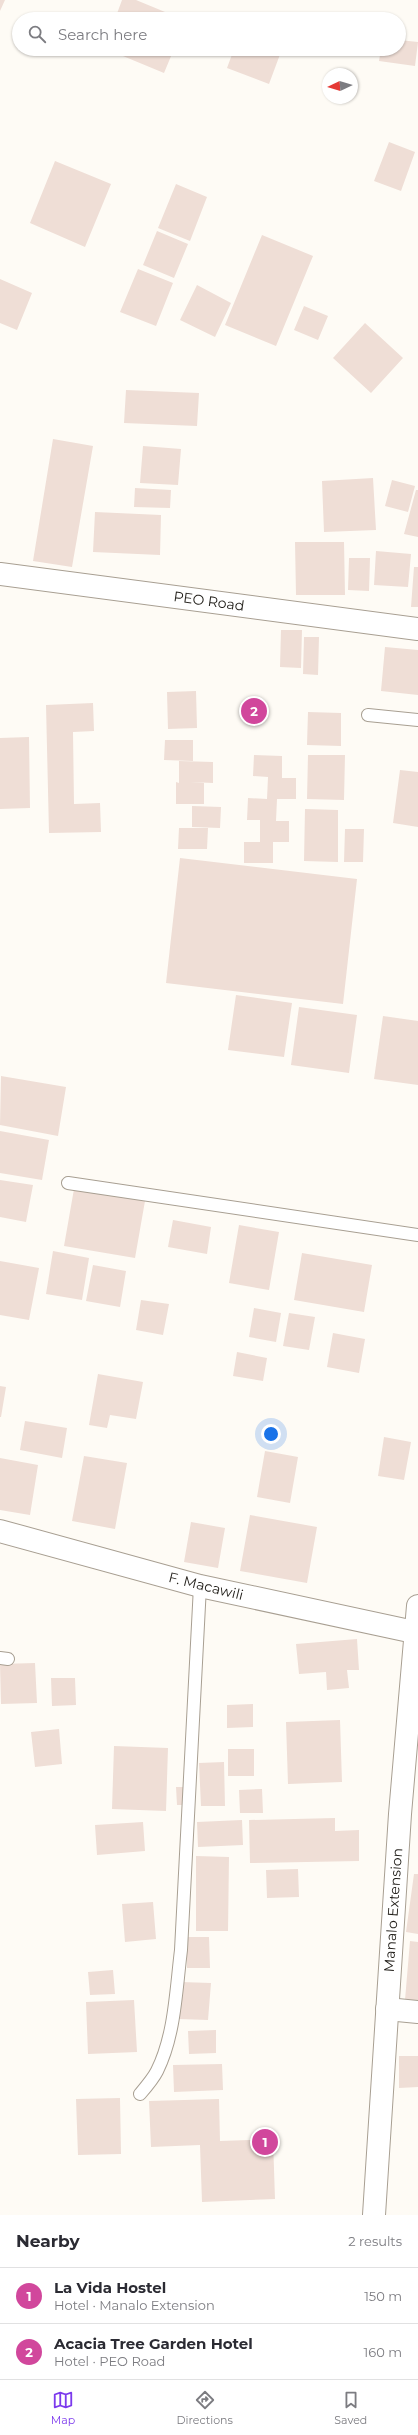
<!DOCTYPE html>
<meta charset="utf-8">
<style>
body{margin:0;font-family:Montserrat,sans-serif;background:#f7f7f7;color:#2b2b33}
.compass{position:absolute;left:322px;top:68px;width:36px;height:36px;border-radius:50%;background:#fff;box-shadow:0 1px 3px #0004;rotate:266deg}
.you{position:absolute;left:271px;top:1434px;width:14px;height:14px;margin:-10px;border:3px solid #fff;border-radius:50%;background:#1a73e8;box-shadow:0 0 0 6px #1a73e833}
.badge{display:grid;place-items:center;width:26px;height:26px;border-radius:50%;background:#7c3aed;color:#fff;font-size:13px;font-weight:700}
.pin{position:absolute;translate:-50% -50%;border:2px solid #fff;box-shadow:0 1px 4px #0006}
.list{margin:0;padding:0;list-style:none}
h2{display:flex;justify-content:space-between;align-items:center;height:52px;margin:0;padding:0 16px;font-size:17px}
h2 small{font-size:13px;font-weight:400;color:#7c7c81}
.list li{display:grid;grid-template-columns:26px 1fr auto;gap:12px;align-items:center;box-sizing:border-box;height:56px;padding:0 16px;border-top:1px solid #e1e1e2}
.list b{display:block;font-size:15px;white-space:nowrap}
.list p{margin:0;font-size:13px;white-space:nowrap;color:#7c7c81}
.list em{font-size:13px;font-style:normal;color:#7c7c81}
.icon{flex:none;width:22px;height:22px;fill:none;stroke:currentColor;stroke-width:2;stroke-linecap:round;stroke-linejoin:round}
.map{position:relative;flex:none;width:418px;height:2215px;overflow:hidden}
.search{position:absolute;background:#fff;box-shadow:0 1px 3px #0004;left:12px;right:12px;top:12px;height:44px;display:flex;align-items:center;gap:10px;box-sizing:border-box;padding:0 14px;border-radius:22px;color:#7c7c81;font-size:15px}
.sheet{height:164px;background:#fff}
nav{display:flex;justify-content:space-around;align-items:center;box-sizing:border-box;height:56px;border-top:1px solid #e1e1e2;background:#fff;font-size:11px;color:#7c7c81}
nav a{display:grid;justify-items:center;gap:2px}
nav .on{color:#7c3aed}
.map>svg:first-child{display:block}
</style>
<div class="map">
<svg width="418" height="2215" viewBox="0 0 418 2215">
<rect width="100%" height="100%" fill="#fefbf5"/>
<path fill="#efded6" d="M 0,0 L 5,0 L 0,11 Z
M 122,0 L 136,0 L 182,19 L 115,19 Z
M 246,15 L 257,19 L 244,19 Z
M 399,40 L 418,42 L 415,66 L 379,61 L 381,49 L 399,49 Z
M 106,49 L 174,49 L 164,73 Z
M 234,49 L 282,49 L 269,84 L 227,68 Z
M 389,142 L 415,152 L 401,191 L 374,181 Z
M 55,161 L 111,184 L 85,247 L 30,223 Z
M 176,184 L 207,197 L 190,241 L 158,228 Z
M 157,231 L 188,244 L 174,278 L 143,265 Z
M 262,235 L 313,256 L 276,346 L 225,325 Z
M 138,269 L 173,283 L 156,326 L 120,312 Z
M 0,279 L 32,293 L 17,330 L 0,323 Z
M 197,285 L 231,303 L 215,337 L 180,320 Z
M 304,306 L 328,316 L 318,340 L 294,330 Z
M 365,323 L 403,358 L 371,393 L 333,358 Z
M 126,390 L 199,393 L 197,426 L 124,423 Z
M 53,439 L 93,446 L 72,567 L 33,561 Z
M 143,446 L 181,449 L 178,485 L 140,483 Z
M 373,478 L 376,530 L 324,532 L 322,481 Z
M 392,480 L 415,486 L 408,512 L 385,506 Z
M 135,488 L 171,490 L 170,508 L 134,507 Z
M 416,490 L 418,490 L 418,537 L 404,534 Z
M 95,512 L 161,515 L 160,555 L 93,552 Z
M 295,542 L 344,542 L 345,595 L 296,595 Z
M 376,551 L 411,554 L 408,587 L 374,585 Z
M 349,558 L 370,558 L 369,591 L 348,590 Z
M 414,567 L 418,567 L 418,607 L 411,607 Z
M 281,630 L 302,630 L 301,668 L 280,667 Z
M 304,637 L 319,637 L 318,675 L 303,674 Z
M 385,647 L 418,650 L 418,695 L 381,691 Z
M 196,691 L 197,728 L 168,729 L 167,692 Z
M 93,703 L 94,731 L 73,732 L 74,804 L 100,803 L 101,832 L 49,833 L 46,705 Z
M 308,712 L 341,713 L 341,746 L 307,745 Z
M 29,737 L 30,808 L 0,809 L 0,738 Z
M 165,740 L 193,740 L 193,761 L 164,760 Z
M 254,755 L 282,756 L 282,778 L 296,778 L 296,799 L 277,799 L 276,821 L 289,821 L 289,842 L 273,842 L 273,863 L 244,863 L 244,842 L 260,842 L 260,820 L 247,820 L 248,798 L 267,799 L 268,777 L 253,776 Z
M 308,755 L 345,755 L 344,800 L 307,799 Z
M 179,761 L 213,762 L 213,783 L 190,782 L 204,783 L 204,804 L 176,804 L 176,782 L 179,783 Z
M 400,770 L 418,772 L 418,827 L 393,823 Z
M 192,806 L 221,807 L 220,828 L 192,827 Z
M 305,809 L 338,810 L 338,862 L 304,861 Z
M 179,828 L 208,828 L 207,849 L 178,849 Z
M 345,829 L 364,829 L 363,862 L 344,862 Z
M 180,858 L 357,879 L 343,1004 L 166,983 Z
M 236,995 L 292,1003 L 284,1057 L 228,1050 Z
M 299,1007 L 357,1015 L 349,1073 L 291,1065 Z
M 383,1016 L 418,1021 L 418,1085 L 374,1079 Z
M 1,1076 L 66,1087 L 58,1136 L 0,1125 Z
M 0,1131 L 49,1140 L 42,1180 L 0,1173 Z
M 0,1180 L 33,1185 L 26,1222 L 0,1217 Z
M 74,1189 L 145,1201 L 135,1258 L 64,1246 Z
M 173,1220 L 211,1227 L 207,1254 L 168,1247 Z
M 239,1225 L 279,1232 L 269,1290 L 229,1283 Z
M 53,1251 L 89,1258 L 82,1300 L 46,1294 Z
M 302,1253 L 372,1265 L 364,1312 L 294,1300 Z
M 0,1261 L 39,1268 L 29,1320 L 0,1315 Z
M 93,1265 L 126,1271 L 120,1307 L 86,1301 Z
M 141,1300 L 169,1304 L 163,1335 L 136,1330 Z
M 254,1308 L 281,1313 L 276,1342 L 249,1337 Z
M 289,1313 L 315,1317 L 309,1350 L 283,1346 Z
M 333,1333 L 365,1339 L 359,1373 L 327,1367 Z
M 237,1352 L 267,1358 L 263,1381 L 233,1376 Z
M 98,1374 L 143,1382 L 136,1419 L 110,1415 L 107,1428 L 89,1425 Z
M 0,1386 L 6,1387 L 1,1417 L 0,1417 Z
M 25,1421 L 67,1428 L 62,1458 L 20,1450 Z
M 384,1437 L 411,1442 L 404,1480 L 378,1476 Z
M 265,1451 L 298,1457 L 290,1503 L 257,1497 Z
M 84,1456 L 127,1463 L 115,1529 L 72,1521 Z
M 0,1458 L 38,1465 L 30,1515 L 0,1510 Z
M 250,1515 L 317,1527 L 307,1583 L 240,1571 Z
M 191,1522 L 225,1528 L 218,1568 L 184,1562 Z
M 357,1639 L 359,1670 L 347,1670 L 349,1688 L 327,1690 L 326,1672 L 299,1674 L 296,1644 Z
M 35,1663 L 37,1703 L 1,1704 L 0,1664 Z
M 51,1678 L 75,1678 L 76,1705 L 52,1706 Z
M 253,1704 L 253,1727 L 227,1728 L 227,1705 Z
M 340,1720 L 342,1782 L 288,1784 L 286,1722 Z
M 59,1729 L 62,1764 L 35,1767 L 31,1732 Z
M 114,1746 L 168,1748 L 166,1811 L 112,1809 Z
M 228,1749 L 254,1749 L 254,1776 L 228,1776 Z
M 224,1762 L 225,1806 L 201,1806 L 199,1763 Z
M 176,1787 L 186,1787 L 186,1805 L 177,1805 Z
M 262,1789 L 263,1813 L 240,1813 L 239,1790 Z
M 335,1818 L 335,1831 L 359,1830 L 359,1861 L 250,1863 L 249,1820 Z
M 242,1820 L 243,1845 L 198,1847 L 197,1822 Z
M 143,1822 L 145,1851 L 97,1855 L 95,1825 Z
M 196,1856 L 229,1857 L 228,1931 L 196,1931 Z
M 298,1869 L 299,1897 L 267,1898 L 266,1870 Z
M 414,1874 L 418,1874 L 418,1934 L 406,1932 Z
M 153,1902 L 156,1939 L 125,1942 L 122,1904 Z
M 187,1937 L 209,1937 L 210,1968 L 187,1968 Z
M 410,1941 L 418,1942 L 418,2001 L 405,2000 Z
M 113,1970 L 115,1994 L 90,1995 L 88,1972 Z
M 181,1982 L 211,1983 L 208,2020 L 179,2019 Z
M 134,2000 L 137,2052 L 88,2054 L 86,2002 Z
M 216,2030 L 216,2053 L 189,2054 L 188,2031 Z
M 399,2056 L 418,2056 L 418,2087 L 399,2088 Z
M 222,2064 L 223,2090 L 174,2092 L 173,2065 Z
M 120,2098 L 121,2154 L 78,2155 L 76,2099 Z
M 219,2099 L 220,2141 L 273,2139 L 275,2199 L 202,2202 L 200,2145 L 151,2147 L 149,2101 Z"/>
<g fill="none" stroke-linecap="round" stroke-linejoin="round">
<defs>
<path id="service" d="M 368,715 L 418,720
M 68,1183 L 418,1235
M 0,1658 L 8,1659
M 140,2094 C 146,2087 153,2079 157,2071 C 175,2035 176,1990 181,1950 L 200,1586"/>
<path id="minor" d="M 0,574 L 418,629
M 0,1531 L 200,1586 L 414,1632
M 387,2009 L 418,2012"/>
<path id="tertiary" d="M 374,2215 L 400,1814 L 418,1606"/>
</defs>
<use href="#service" stroke="#a89f92" stroke-width="14"/>
<use href="#minor" stroke="#a89f92" stroke-width="24"/>
<use href="#tertiary" stroke="#a89f92" stroke-width="24"/>
<use href="#service" stroke="#fff" stroke-width="12"/>
<use href="#minor" stroke="#fff" stroke-width="22"/>
<use href="#tertiary" stroke="#fff" stroke-width="22"/>
</g>
<g text-anchor="middle" dominant-baseline="central" stroke-width="3.5" stroke-linejoin="round" paint-order="stroke">
<g font-size="14" fill="#23201b" stroke="#fff">
<text transform="translate(209 601) rotate(8)">PEO Road</text>
<text transform="translate(206 1586) rotate(14)">F. Macawili</text>
<text transform="translate(393 1910) rotate(-86)">Manalo Extension</text>
</g>
</g>
</svg>
<svg class="compass" viewBox="-18 -18 36 36"><path d="M0-13l5 13h-10z" fill="#e53935"/><path d="M0 13l5-13h-10z" fill="#7c7c81"/></svg>
<div class="you"></div>
<div class="pin badge" style="left:265px;top:2142px;background:#d1479c">1</div>
<div class="pin badge" style="left:254px;top:711px;background:#d1479c">2</div>
<div class="search"><svg class="icon" aria-label="search" viewBox="0 0 24 24"><circle cx="10" cy="10" r="6"/><path d="M15 15l6 6"/></svg>Search here</div>
</div>
<section class="sheet">
<h2>Nearby<small>2 results</small></h2>
<ul class="list">
<li><span class="badge" style="background:#d1479c">1</span><div><b>La Vida Hostel</b><p>Hotel · Manalo Extension</p></div><em>150 m</em></li>
<li><span class="badge" style="background:#d1479c">2</span><div><b>Acacia Tree Garden Hotel</b><p>Hotel · PEO Road</p></div><em>160 m</em></li>
</ul>
</section>
<nav>
<a class="on"><svg class="icon" aria-label="map" viewBox="0 0 24 24"><path d="M3 6l6-2 6 2 6-2v14l-6 2-6-2-6 2zM9 4v14M15 6v14"/></svg>Map</a>
<a><svg class="icon" aria-label="directions" viewBox="0 0 24 24"><path d="M12 3l9 9-9 9-9-9zM9 14v-3h6M13 9l2 2-2 2"/></svg>Directions</a>
<a><svg class="icon" aria-label="saved" viewBox="0 0 24 24"><path d="M7 4h10v16l-5-4-5 4z"/></svg>Saved</a>
</nav>
